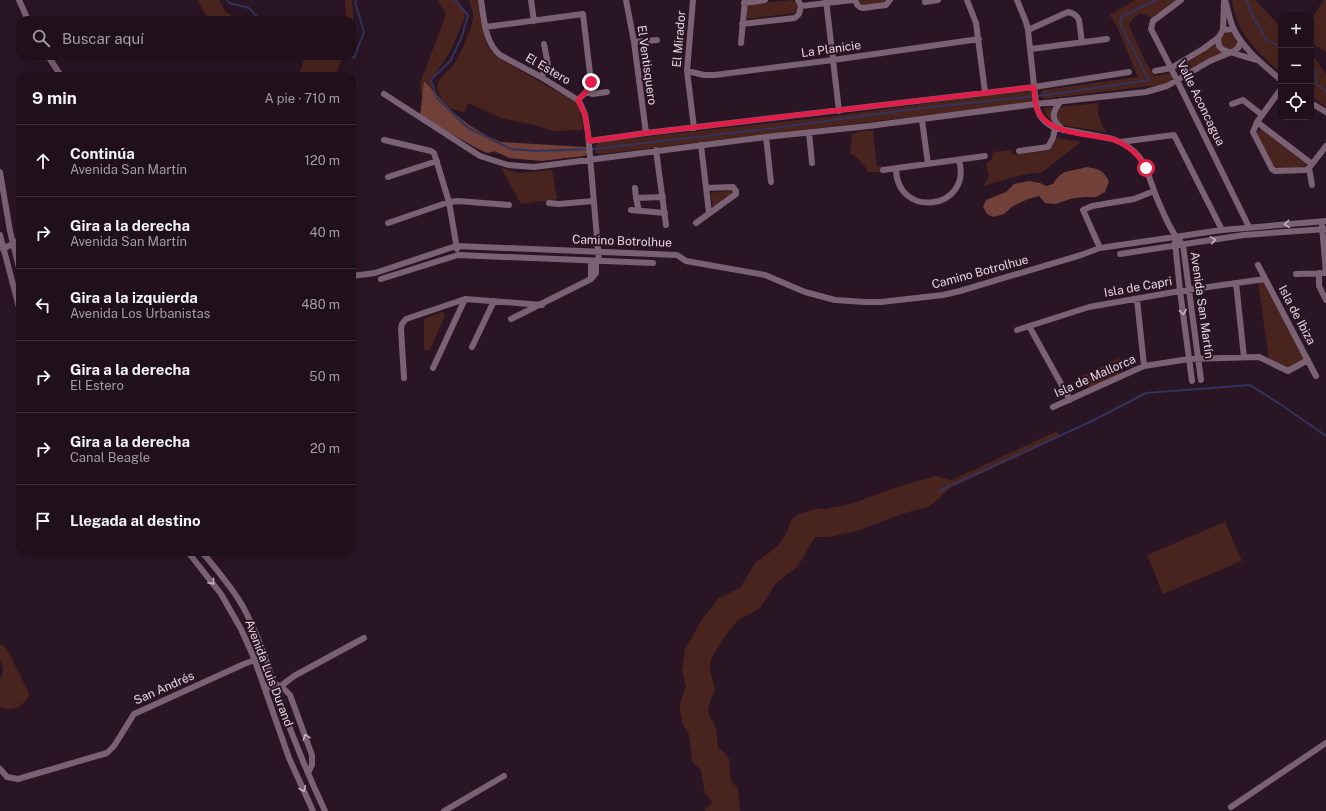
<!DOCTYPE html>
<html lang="es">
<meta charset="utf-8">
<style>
body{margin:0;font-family:"Public Sans",sans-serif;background:#2d1e29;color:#f1f3f6}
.controls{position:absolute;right:12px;top:12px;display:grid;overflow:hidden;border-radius:8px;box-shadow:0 4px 16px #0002}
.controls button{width:36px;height:36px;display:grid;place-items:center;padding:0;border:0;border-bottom:1px solid #3d303b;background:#20101c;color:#f1f3f6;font:20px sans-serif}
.stop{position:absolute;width:12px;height:12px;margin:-9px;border:3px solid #e11d48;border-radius:50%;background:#fff}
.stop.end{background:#e11d48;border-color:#fff;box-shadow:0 1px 4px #0008}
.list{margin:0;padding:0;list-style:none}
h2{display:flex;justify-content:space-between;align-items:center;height:52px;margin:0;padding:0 16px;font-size:17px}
h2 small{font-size:13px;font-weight:400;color:#a29da3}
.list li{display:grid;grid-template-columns:26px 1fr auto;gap:12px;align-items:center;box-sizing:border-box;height:72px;padding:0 16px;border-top:1px solid #3d303b}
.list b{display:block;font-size:15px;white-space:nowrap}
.list p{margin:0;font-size:13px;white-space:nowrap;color:#a29da3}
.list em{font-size:13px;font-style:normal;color:#a29da3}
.icon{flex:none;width:22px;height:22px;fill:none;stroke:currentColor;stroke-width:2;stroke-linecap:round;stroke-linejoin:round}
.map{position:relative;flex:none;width:1326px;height:811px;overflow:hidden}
.search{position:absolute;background:#20101c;box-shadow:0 4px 16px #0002;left:16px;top:16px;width:340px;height:44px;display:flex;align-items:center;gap:10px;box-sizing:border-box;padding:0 14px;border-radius:12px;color:#a29da3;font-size:15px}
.panel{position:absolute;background:#20101c;box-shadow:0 4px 16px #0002;left:16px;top:72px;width:340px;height:484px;border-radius:12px}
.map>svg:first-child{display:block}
</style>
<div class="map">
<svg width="1326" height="811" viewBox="0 0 1326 811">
<rect width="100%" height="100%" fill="#2a1525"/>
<path fill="#49241e" d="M 197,0 L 219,0 L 226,12 L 240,20 L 209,20 Z
M 345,0 L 352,0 L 355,39 L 352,47 L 352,20 L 346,20 Z
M 438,0 L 458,0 L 464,10 L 465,17 L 450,52 L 432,79 L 432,89 L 435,98 L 509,157 L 486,150 L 425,104 L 421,93 L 420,83 L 446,15 Z
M 469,0 L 478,0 L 487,46 L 498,58 L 576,102 L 580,110 L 583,130 L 553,131 L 538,126 L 501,118 L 468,103 L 464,112 C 460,111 455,110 452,109 C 445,104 434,91 438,83 C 441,74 450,71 454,64 C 460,56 472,28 473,18 C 474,12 471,6 469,0 Z
M 792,0 L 797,3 L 797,10 L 794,13 L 747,19 L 746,5 Z
M 858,0 L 886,0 L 886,1 L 881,3 L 863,5 L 859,2 Z
M 1135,0 L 1177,0 L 1152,18 L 1141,13 L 1133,18 L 1129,25 L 1143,57 L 1154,76 L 1169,73 L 1173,74 L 1174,78 L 1166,83 L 1158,85 L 1044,99 L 1042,97 L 1041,92 L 1043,90 L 1138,77 L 1118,29 L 1110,15 Z
M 1232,0 L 1255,0 L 1281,27 L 1281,73 C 1260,55 1234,30 1232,0 Z
M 1324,0 L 1326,0 L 1326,52 L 1311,43 L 1311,20 Z
M1221 41a8 8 0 1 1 16 0a8 8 0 1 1-16 0Z
M 1217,44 L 1223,52 L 1184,73 L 1181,73 L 1179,72 L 1180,67 Z
M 1311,53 L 1326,74 L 1326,107 L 1311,96 Z
M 305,56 L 344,56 L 334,76 L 297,76 L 300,72 Z
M 1032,91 L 1033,101 L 1030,103 L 601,154 L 596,153 L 596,145 L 599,142 L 826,117 L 982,96 Z
M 1099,103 C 1096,115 1101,122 1106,132 L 1061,125 L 1056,120 L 1056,112 L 1061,107 Z
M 1052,107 L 1052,120 L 1051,120 L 1046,115 L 1044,108 Z
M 1262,129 L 1305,160 L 1306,164 L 1305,166 C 1296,169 1280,171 1272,166 L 1257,134 L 1259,130 Z
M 862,131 L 873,131 L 877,167 L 883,166 L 883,172 L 868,172 C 865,166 858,156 850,154 L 852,134 Z
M 1057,138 L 1081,142 L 1041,173 C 1021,173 1001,181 983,186 L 989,177 L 986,164 L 992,159 L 993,152 L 1011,150 L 1012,155 L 1049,151 Z
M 501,168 L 520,173 L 552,170 L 557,199 L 521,204 Z
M 735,190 L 735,193 L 715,207 L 712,205 L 710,193 Z
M 1265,279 L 1307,360 L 1288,371 L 1269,361 L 1258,280 Z
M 443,312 L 445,316 L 430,350 L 424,350 L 424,319 Z
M 1119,358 L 1120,374 L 1090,389 L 1082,376 Z
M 1057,431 L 1060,437 L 950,488 L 929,507 L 905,513 L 857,531 L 828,537 L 815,537 L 798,566 L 776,583 L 760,608 L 737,621 L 725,636 L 711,659 L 710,670 L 715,690 L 708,708 L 709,715 L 716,728 L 718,748 L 724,752 L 729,759 L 731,781 L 738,788 L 740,811 L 704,811 L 711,804 L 712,801 L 705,794 L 701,770 L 696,766 L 692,761 L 689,735 L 683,725 L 680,711 L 680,703 L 686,687 L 682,671 L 685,649 L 703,618 L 718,599 L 741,587 L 755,563 L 778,546 L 786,534 L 791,520 L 797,515 L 815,509 L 825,509 L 851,504 L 894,488 L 935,476 L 952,480 Z
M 1225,522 L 1242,561 L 1163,594 L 1147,555 Z
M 0,644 L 7,649 L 29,693 C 26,706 13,712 0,707 L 0,679 L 3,673 L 3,668 L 0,660 Z"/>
<path fill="#714038" d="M 424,81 L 454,113 L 469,125 L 487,136 L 501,142 L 586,147 L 589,154 L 584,156 L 541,161 L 509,158 L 495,151 L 488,153 L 478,149 L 420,116 Z
M 1086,167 C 1099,169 1102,169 1109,181 L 1105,192 L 1096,197 L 1084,197 L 1070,199 L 1056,204 L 1045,203 L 1039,196 L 1028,199 L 1013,206 L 1004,214 L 993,217 L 987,214 L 983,207 L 986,200 L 1006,192 L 1014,184 L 1029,181 L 1040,183 L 1046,186 L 1053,184 C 1064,167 1069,173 1086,167 Z"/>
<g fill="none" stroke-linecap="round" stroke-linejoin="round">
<path stroke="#33335b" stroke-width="2" d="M 227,0 L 229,3 L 249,8 L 260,20
M 455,0 L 468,15 L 462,36 L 451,60 L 431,80 L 437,98 L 468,128 L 511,149 L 535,151 L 593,149 L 767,129 L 922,108 L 1046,95 L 1149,80 L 1120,24 L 1121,17 L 1156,0
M 1247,0 L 1253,17 L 1267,40 L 1281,47
M 349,56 L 354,58 L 364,32 L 355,2 L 356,0
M 1311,66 L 1315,73 L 1317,84 L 1326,91
M 939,491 L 1092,421 L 1146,393 L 1250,385 L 1283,406 L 1326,436"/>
<path stroke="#7b6174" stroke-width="6" d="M 19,0 L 28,20
M 481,0 C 484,19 485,43 500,55 L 541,77 L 578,100 L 581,105 L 585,115 L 588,133 L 599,261
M 531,0 L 534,21
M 626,0 L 634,42 L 646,133
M 693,0 L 687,71 L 694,128
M 826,0 L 839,111
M 855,0 C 857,5 858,7 863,8 L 886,5 L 890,0
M 967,0 L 976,23 L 985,92
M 1017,0 L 1026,22 L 1028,30 L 1036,104 C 1038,116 1044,123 1055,128 L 1113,139 C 1145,152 1145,167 1156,196 C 1161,208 1168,225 1175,235 C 1177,239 1181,241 1183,245 L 1201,380
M 1181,0 L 1153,21 L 1151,29 L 1171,68 L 1249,227
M 1225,0 C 1228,10 1230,21 1234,30 C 1245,51 1264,65 1281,80
M 925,2 L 938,0
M 744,3 L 765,0
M 801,6 L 853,0
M 742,24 L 795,18 L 799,14 L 801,6 L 798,0
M 485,27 L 583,14 L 591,82 L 586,92 L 578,100
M 1028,30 L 1068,12 C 1073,13 1077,15 1079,20 L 1082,42
M 1223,30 L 1224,2
M 1218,38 L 1219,46 L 1223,50 L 1256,60
M 634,42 L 657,40
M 741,43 L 745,0
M 1031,49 L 1107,39
M 48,56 L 61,76
M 687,71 L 704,75 L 715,75 L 833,60 L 979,39
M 1155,71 L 1171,68 L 1203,49 L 1218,38 L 1223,30 L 1234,29
M 541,77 L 548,65 L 544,44
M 1281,89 L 1257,122 L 1253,132 L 1272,169 L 1275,171 L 1306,170 L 1309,168 L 1326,146
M 586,92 L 592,94 L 607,92
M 384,94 L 480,156 L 508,165 L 534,167 L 766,137 L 869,126 L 1036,104 L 1146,92 L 1167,86 L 1210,61 L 1234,51 L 1238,48 L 1241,41
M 1061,101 C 1051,113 1051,120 1063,130
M 1311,103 L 1326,112
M 1232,104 L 1243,100 L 1262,115
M 922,120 L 928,164
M 1257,122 L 1312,164
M 809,133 L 812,163
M 766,137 L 771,182
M 384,140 L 431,151 L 434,153 L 449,202 L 457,249
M 589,141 L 646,133 L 1034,87 L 1129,72
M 1120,142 L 1174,135 L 1222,230
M 701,145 L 709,213
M 656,150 L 666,225
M 1019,151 L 1048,147 L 1053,138 L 1055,128
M 896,168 C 896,220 973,210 959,160
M 1309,168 L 1312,185
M 883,170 L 985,156
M 0,172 L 10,231 L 20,272
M 388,177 L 437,161
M 635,188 L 636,198
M 549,203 L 559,204 L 593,201
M 631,210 L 665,213
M 639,211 L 636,198 L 663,197
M 388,223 L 449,202 L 458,201 L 509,205
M 696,223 L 736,194 L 736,191 L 733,187 L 706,188
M 1322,226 L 1326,273
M 0,235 L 20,311
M 1175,242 L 1180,291 L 1192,381
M 1100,248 L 1083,210 L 1092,206 L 1134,199 L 1154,191
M 3,249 L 20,240
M 1120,254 L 1244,235 L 1326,229
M 1258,265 L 1316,376
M 1319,273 L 1319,286 L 1326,300
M 1296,274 L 1326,273
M 352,276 L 375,273 L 456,246 L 677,255 L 686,261 L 765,275 L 805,292 L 835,300 L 865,302 L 881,302 L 943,295 L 960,291 L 1081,255 L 1100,248 L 1222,230 L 1326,221
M 381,279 L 458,255 L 653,263
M 591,279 L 591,261
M 1236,283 L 1244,357
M 1137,299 L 1144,366
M 511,319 L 591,279 L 596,273 L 596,261
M 1029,326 L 1070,400
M 1017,330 L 1089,307 L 1180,291 L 1265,279
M 472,347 L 494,301
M 433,368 L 465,299
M 404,378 L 401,329 L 402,324 L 406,319 L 465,299 L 542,305
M 1053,407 L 1144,366 L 1189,359 L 1259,357 L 1288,371 L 1308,360
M 188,552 L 221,594 L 241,629 L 254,658 L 289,758 L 313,811
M 202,552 C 216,569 231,586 242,605 C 260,637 270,673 282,707 C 295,743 309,777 325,811
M 281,686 L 294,676 L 364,638
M 266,693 L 268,686 L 274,683 L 283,688 L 290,695 L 312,755 L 312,765 L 308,773
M 0,769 L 7,777 L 18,779 L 107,753 L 114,746 L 134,714 L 244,664 L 265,656
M 1231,807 L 1326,743
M 444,811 L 504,776"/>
</g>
<defs><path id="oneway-chevron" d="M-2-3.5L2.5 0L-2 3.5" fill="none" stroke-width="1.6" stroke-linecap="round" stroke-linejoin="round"/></defs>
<g stroke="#c4b2be">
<use href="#oneway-chevron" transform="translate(1287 224) rotate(175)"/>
<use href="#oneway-chevron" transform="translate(1213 240) rotate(-9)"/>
<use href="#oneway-chevron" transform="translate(1183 312) rotate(82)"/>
<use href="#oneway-chevron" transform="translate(212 582) rotate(51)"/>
<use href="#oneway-chevron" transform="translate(306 737) rotate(-110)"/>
<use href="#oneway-chevron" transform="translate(303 789) rotate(66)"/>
</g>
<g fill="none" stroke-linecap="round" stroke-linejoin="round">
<path stroke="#e11d48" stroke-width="5" d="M 591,82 L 586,92 L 578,100 L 585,115 L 589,141 L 646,133 L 1034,87 C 1035,95 1034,104 1038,111 C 1048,134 1091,135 1113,139 C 1127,145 1139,154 1146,168"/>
</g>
<g text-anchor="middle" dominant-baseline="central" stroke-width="4" stroke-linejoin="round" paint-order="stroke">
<g font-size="12" fill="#e3d4de" stroke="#2a1525">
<text transform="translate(679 39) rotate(-85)">El Mirador</text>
<text transform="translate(831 49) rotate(-8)">La Planicie</text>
<text transform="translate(647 65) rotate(82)">El Ventisquero</text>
<text transform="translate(548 69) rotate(30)">El Estero</text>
<text transform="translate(1201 103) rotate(64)">Valle Aconcagua</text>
<text transform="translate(622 241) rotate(2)">Camino Botrolhue</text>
<text transform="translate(980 272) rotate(-15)">Camino Botrolhue</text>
<text transform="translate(1138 287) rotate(-10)">Isla de Capri</text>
<text transform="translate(1202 305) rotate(82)">Avenida San Martín</text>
<text transform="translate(1297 315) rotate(62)">Isla de Ibiza</text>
<text transform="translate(1095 376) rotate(-24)">Isla de Mallorca</text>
<text transform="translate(269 673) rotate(69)">Avenida Luis Durand</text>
<text transform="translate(164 688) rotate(-24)">San Andrés</text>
</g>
</g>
</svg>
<div class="controls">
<button>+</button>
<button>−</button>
<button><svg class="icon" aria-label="locate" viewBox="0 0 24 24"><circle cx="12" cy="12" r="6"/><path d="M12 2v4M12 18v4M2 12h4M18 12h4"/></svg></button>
</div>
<div class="stop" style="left:1146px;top:168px"></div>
<div class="stop end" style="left:591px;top:82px"></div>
<div class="search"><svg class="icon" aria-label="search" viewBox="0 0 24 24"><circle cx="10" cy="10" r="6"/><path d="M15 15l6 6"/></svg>Buscar aquí</div>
<section class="panel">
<h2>9 min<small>A pie · 710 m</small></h2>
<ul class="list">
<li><svg class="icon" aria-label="ahead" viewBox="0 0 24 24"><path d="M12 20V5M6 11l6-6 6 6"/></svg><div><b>Continúa</b><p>Avenida San Martín</p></div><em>120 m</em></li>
<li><svg class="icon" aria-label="right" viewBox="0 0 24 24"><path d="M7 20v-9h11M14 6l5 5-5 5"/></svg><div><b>Gira a la derecha</b><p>Avenida San Martín</p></div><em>40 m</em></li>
<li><svg class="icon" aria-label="left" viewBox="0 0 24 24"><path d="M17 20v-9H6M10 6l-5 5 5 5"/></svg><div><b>Gira a la izquierda</b><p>Avenida Los Urbanistas</p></div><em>480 m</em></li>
<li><svg class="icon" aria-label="right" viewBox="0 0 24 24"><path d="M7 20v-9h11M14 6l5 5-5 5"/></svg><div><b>Gira a la derecha</b><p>El Estero</p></div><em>50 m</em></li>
<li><svg class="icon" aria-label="right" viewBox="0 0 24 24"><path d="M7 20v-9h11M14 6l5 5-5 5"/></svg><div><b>Gira a la derecha</b><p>Canal Beagle</p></div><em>20 m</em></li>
<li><svg class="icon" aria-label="arrive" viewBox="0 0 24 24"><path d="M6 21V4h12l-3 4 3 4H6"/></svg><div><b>Llegada al destino</b></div></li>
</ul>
</section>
</div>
